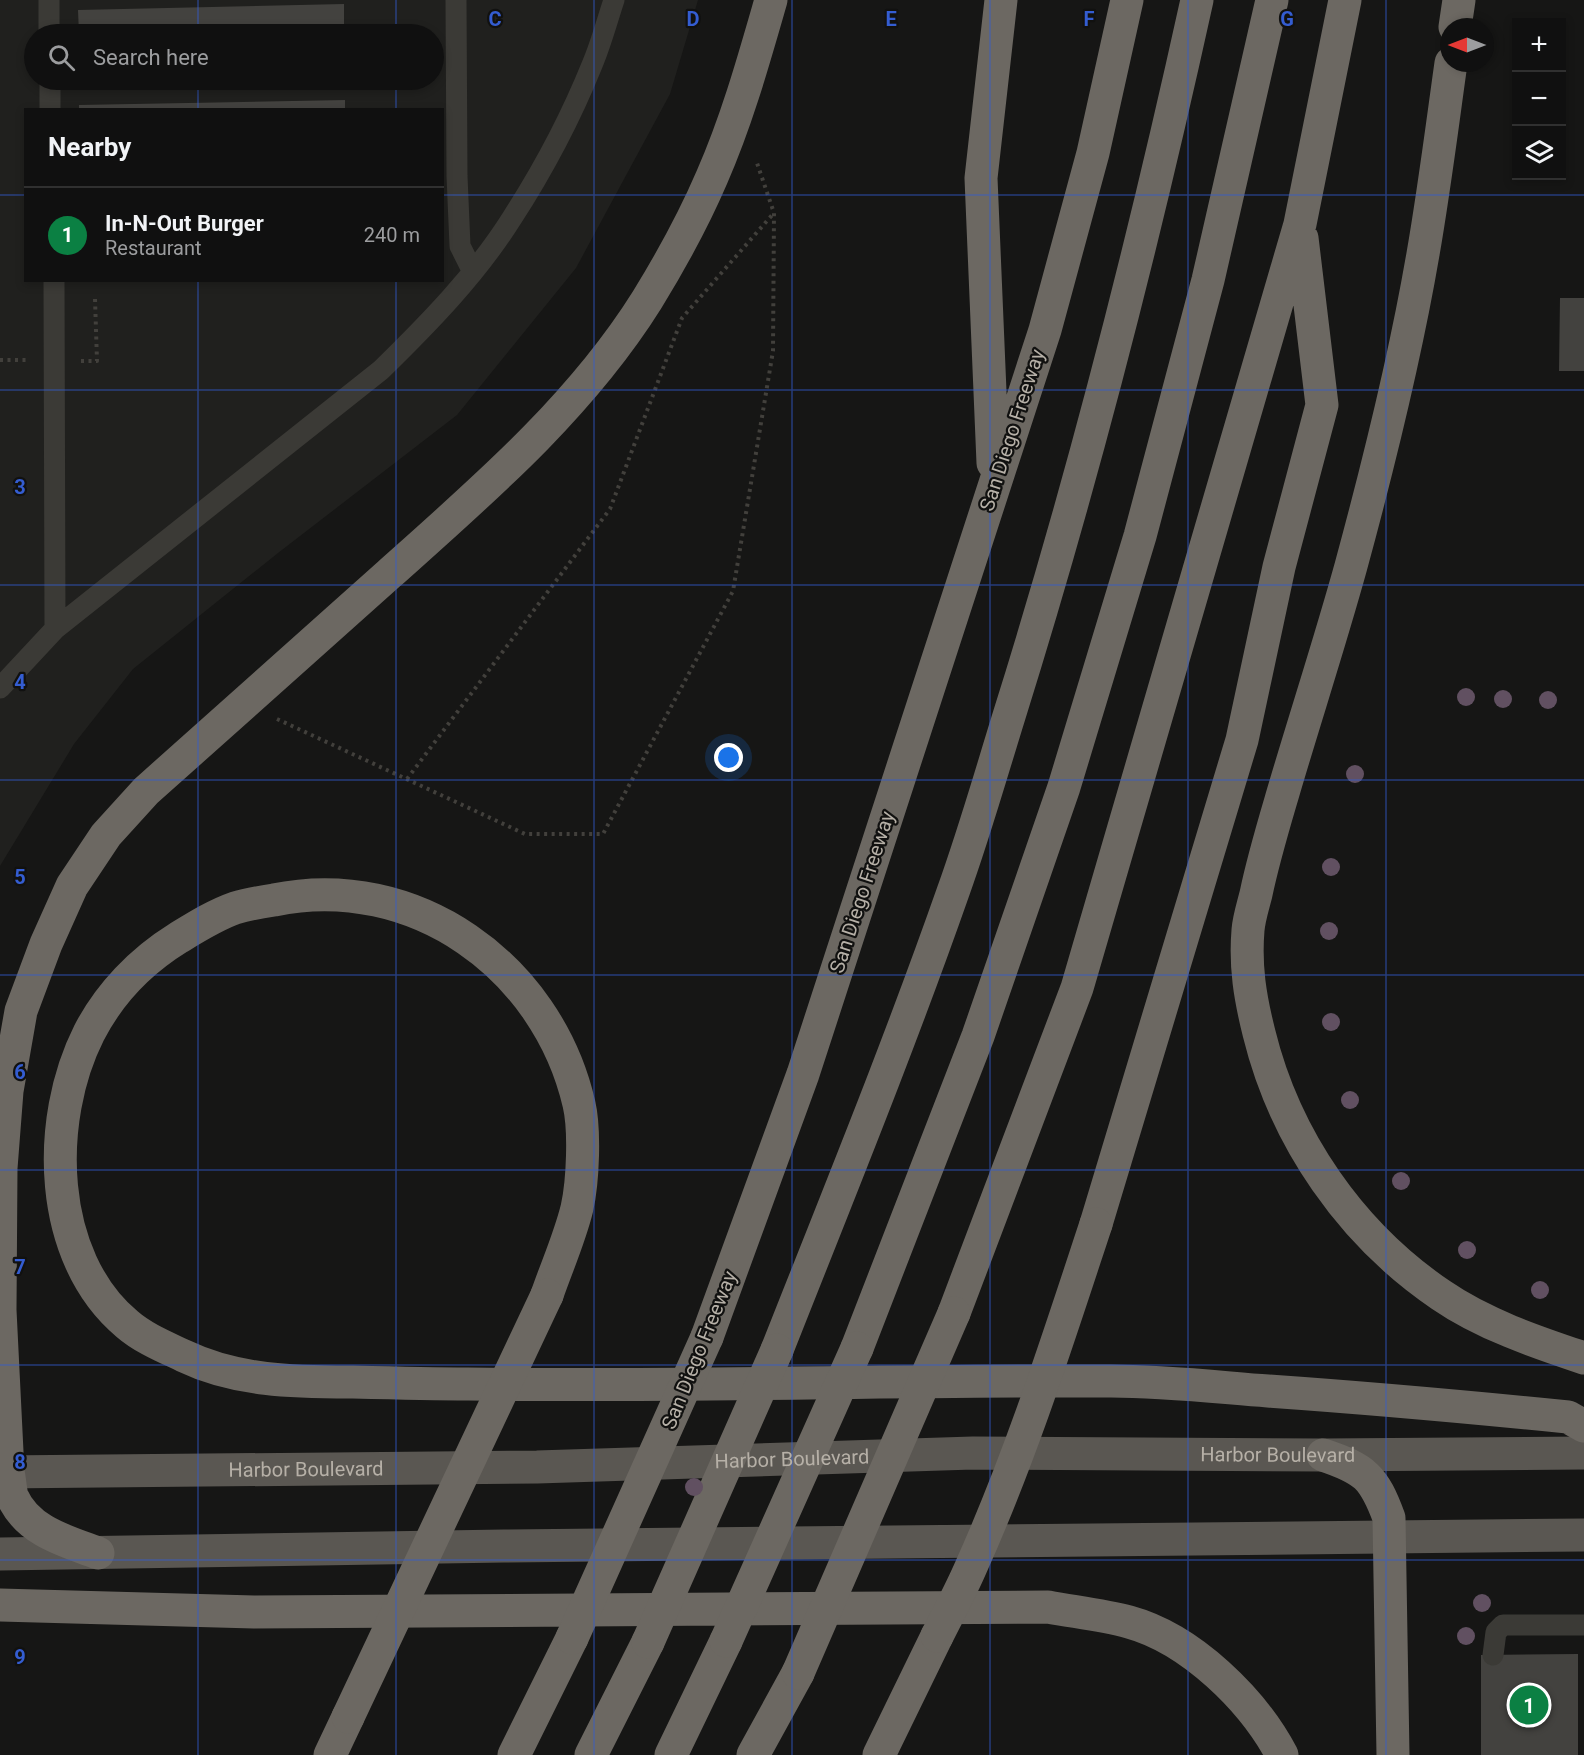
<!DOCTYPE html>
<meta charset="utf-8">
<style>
body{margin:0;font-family:Roboto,sans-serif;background:#191919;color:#f1f3f6}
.controls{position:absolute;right:18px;top:18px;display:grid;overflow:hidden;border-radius:0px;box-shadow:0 3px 9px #0003}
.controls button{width:54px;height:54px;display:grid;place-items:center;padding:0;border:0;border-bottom:2px solid #303030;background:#101010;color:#f1f3f6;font:30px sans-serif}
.compass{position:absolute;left:1440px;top:18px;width:54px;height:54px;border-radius:50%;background:#101010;box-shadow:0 3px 9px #0003;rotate:270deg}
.you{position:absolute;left:729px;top:758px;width:21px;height:21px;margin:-15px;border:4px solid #fff;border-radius:50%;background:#1a73e8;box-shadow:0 0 0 9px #1a73e833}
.badge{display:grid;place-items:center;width:39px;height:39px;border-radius:50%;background:#0b8043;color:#fff;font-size:20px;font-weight:700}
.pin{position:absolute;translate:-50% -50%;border:3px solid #fff;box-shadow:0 2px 6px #0006}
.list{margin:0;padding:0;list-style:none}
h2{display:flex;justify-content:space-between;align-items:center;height:78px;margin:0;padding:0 24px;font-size:26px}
h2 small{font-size:20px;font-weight:400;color:#9c9d9f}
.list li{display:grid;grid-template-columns:39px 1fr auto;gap:18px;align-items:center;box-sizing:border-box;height:96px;padding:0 24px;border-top:2px solid #303030}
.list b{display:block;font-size:22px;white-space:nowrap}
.list p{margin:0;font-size:20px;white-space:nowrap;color:#9c9d9f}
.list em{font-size:20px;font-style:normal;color:#9c9d9f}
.icon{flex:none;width:33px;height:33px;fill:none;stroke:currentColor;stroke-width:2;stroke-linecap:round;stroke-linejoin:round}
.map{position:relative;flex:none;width:1584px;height:1755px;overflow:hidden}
.search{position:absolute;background:#101010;box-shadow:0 3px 9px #0003;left:24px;top:24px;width:420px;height:66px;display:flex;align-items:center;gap:15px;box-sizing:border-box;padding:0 21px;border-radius:33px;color:#9c9d9f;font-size:22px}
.panel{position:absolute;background:#101010;box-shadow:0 3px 9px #0003;left:24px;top:108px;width:420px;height:174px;border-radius:0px}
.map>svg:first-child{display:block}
</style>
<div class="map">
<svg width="1584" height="1755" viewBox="0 0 1584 1755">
<rect width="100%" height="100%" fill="#161615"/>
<path fill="#20201e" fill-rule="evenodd" d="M 0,0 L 698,0 L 670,94 L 576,268 L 457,415 L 278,553 L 133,669 L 74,744 L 0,866 ZM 34,34 L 434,34 L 434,80 L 34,80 ZM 26,110 L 442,110 L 442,280 L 26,280 Z"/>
<path fill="#43423f" d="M 344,4 L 344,34 L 79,34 L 78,10 Z
M 345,100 L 345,110 L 79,110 L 79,105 Z
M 1560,298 L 1584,298 L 1584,371 L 1559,371 Z
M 1578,1654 L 1578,1755 L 1481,1755 L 1481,1655 Z"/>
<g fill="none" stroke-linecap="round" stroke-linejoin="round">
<path stroke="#42403c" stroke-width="4" stroke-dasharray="3 4.5" stroke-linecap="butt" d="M 0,360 L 28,360
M 81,361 L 97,361 L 95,299
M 277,719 L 525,834 L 603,834 L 733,591 L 773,351 L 774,213 L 756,160
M 407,779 L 610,509 L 682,318 L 773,214"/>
<path stroke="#3b3a36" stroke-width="21" d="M 49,0 L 49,34
M 456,0 L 457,176 L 460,246 L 473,272
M 50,80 L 50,110
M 54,280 L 55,629
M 0,688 L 55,629 L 381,370 C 429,323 476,275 512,218 C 543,170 571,117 592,65 C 601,44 607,21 614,0
M 1493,1655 L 1496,1632 L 1503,1625 L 1584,1625"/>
<g stroke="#5a5752" stroke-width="33">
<path id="s1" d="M 0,1472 L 537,1467 L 973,1453 L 1323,1455 L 1584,1453"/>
<path d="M 0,1554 L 504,1546 L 1584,1535"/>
</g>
<path stroke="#6c6862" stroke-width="33" d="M 1455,27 L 1459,0
M 1451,63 C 1442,127 1434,191 1423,254 C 1405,359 1379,463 1351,566 C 1330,642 1305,718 1283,793 C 1273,827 1263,860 1256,894 C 1253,906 1249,918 1248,930 C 1245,967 1250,997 1259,1033 C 1285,1139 1351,1234 1441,1295 C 1483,1324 1536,1342 1584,1358
M 993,463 L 981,178 L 1001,0
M 1096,1224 L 1242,740 L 1279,567 L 1322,405 L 1302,238
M 547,1295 C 557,1266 570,1237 577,1208 C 583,1181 585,1130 579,1104 C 547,966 414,871 274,900 C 261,902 248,904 235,908 C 215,915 196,927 178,938 C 141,961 109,994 89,1033 C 45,1120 47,1257 127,1324 C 143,1338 165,1347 184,1356 C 236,1381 294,1382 350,1382 C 390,1383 429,1384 468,1384 C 683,1387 897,1380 1111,1381 C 1163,1381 1216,1387 1268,1391 C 1368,1398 1468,1407 1568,1417 L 1584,1426
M 954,1313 L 1077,988 L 1300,224 L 1345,0
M 707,1337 L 803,1074 L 1045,330 L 1093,153 L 1127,0
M 857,1348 L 978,1036 L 1064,787 L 1140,536 L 1208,280 L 1272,0
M 777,1350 C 837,1198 899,1046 953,892 C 974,834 991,774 1009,716 C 1083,480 1144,241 1197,0
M 1323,1455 C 1365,1469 1374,1477 1389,1518 L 1393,1755
M 98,1553 C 65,1541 27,1531 12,1496 C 10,1489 10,1480 8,1472 L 0,1310 L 1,1168 L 7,1091 L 21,1011 L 46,944 L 72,886 L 106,835 L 146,791 C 227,719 308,647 389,574 C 482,491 580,407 647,300 C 671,261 694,219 712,177 C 737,120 754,59 771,0
M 0,1605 L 254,1612 L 1048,1607 C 1075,1612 1103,1615 1129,1622 C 1191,1639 1253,1700 1282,1755
M 330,1755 L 348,1717
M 514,1755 L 572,1638
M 591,1755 L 648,1642
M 671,1755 L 726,1641
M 753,1755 L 798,1673
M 879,1755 L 937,1636"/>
<path stroke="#6c6862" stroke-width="33" d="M 937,1636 C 949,1613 961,1590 971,1567 C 1021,1456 1058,1339 1096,1224
M 572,1638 L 707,1337
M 726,1641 L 857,1348
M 648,1642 L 777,1350
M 798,1673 L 954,1313
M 348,1717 L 547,1295"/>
</g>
<g fill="#615061">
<circle cx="1466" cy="697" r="9"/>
<circle cx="1503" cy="699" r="9"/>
<circle cx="1548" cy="700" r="9"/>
<circle cx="1355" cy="774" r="9"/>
<circle cx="1331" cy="867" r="9"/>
<circle cx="1329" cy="931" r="9"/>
<circle cx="1331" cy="1022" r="9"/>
<circle cx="1350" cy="1100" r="9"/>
<circle cx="1401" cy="1181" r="9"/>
<circle cx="1467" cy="1250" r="9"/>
<circle cx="1540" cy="1290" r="9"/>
<circle cx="694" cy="1487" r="9"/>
<circle cx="1482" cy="1603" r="9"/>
<circle cx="1466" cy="1636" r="9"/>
</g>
<path fill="none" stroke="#345dd1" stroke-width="1.5" stroke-opacity="0.55" d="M 198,0 L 198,34M 396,0 L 396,34M 594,0 L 594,1755M 792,0 L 792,1755M 990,0 L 990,1755M 1188,0 L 1188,1755M 1386,0 L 1386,1755M 198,80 L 198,110M 396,80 L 396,110M 0,195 L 26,195M 442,195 L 1584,195M 198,280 L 198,1755M 396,280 L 396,1755M 0,390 L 1584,390M 0,585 L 1584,585M 0,780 L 1584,780M 0,975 L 1584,975M 0,1170 L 1584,1170M 0,1365 L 1584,1365M 0,1560 L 1584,1560"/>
<g text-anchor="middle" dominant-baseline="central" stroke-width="4.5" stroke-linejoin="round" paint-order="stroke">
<g font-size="20" fill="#b6b0a7" stroke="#111110">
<text transform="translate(1012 430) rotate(-72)">San Diego Freeway</text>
<text transform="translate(862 892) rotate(-72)">San Diego Freeway</text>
<text transform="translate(699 1350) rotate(-68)">San Diego Freeway</text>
<text stroke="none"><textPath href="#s1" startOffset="1278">Harbor Boulevard</textPath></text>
<text stroke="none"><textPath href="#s1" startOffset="792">Harbor Boulevard</textPath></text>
<text stroke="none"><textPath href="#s1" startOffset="306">Harbor Boulevard</textPath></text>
</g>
</g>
<g font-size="20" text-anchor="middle" font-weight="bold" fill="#345dd1" stroke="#111110" stroke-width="4.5" stroke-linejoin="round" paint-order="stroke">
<text x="495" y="26">C</text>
<text x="693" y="26">D</text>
<text x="891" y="26">E</text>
<text x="1089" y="26">F</text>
<text x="1287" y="26">G</text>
<text x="20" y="494">3</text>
<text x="20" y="689">4</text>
<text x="20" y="884">5</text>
<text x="20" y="1079">6</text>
<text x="20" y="1274">7</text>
<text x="20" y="1469">8</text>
<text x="20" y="1664">9</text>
</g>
</svg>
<div class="controls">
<button>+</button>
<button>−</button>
<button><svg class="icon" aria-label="layers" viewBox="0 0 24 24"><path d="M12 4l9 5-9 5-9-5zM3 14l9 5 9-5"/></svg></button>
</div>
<svg class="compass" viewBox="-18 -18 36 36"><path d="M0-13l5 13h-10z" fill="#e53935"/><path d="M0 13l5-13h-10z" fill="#9c9d9f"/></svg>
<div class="you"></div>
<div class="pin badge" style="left:1529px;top:1705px">1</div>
<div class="search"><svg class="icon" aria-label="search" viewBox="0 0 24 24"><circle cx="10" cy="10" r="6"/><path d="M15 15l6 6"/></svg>Search here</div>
<section class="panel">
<h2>Nearby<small></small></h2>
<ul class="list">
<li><span class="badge">1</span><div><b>In-N-Out Burger</b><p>Restaurant</p></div><em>240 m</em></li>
</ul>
</section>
</div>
